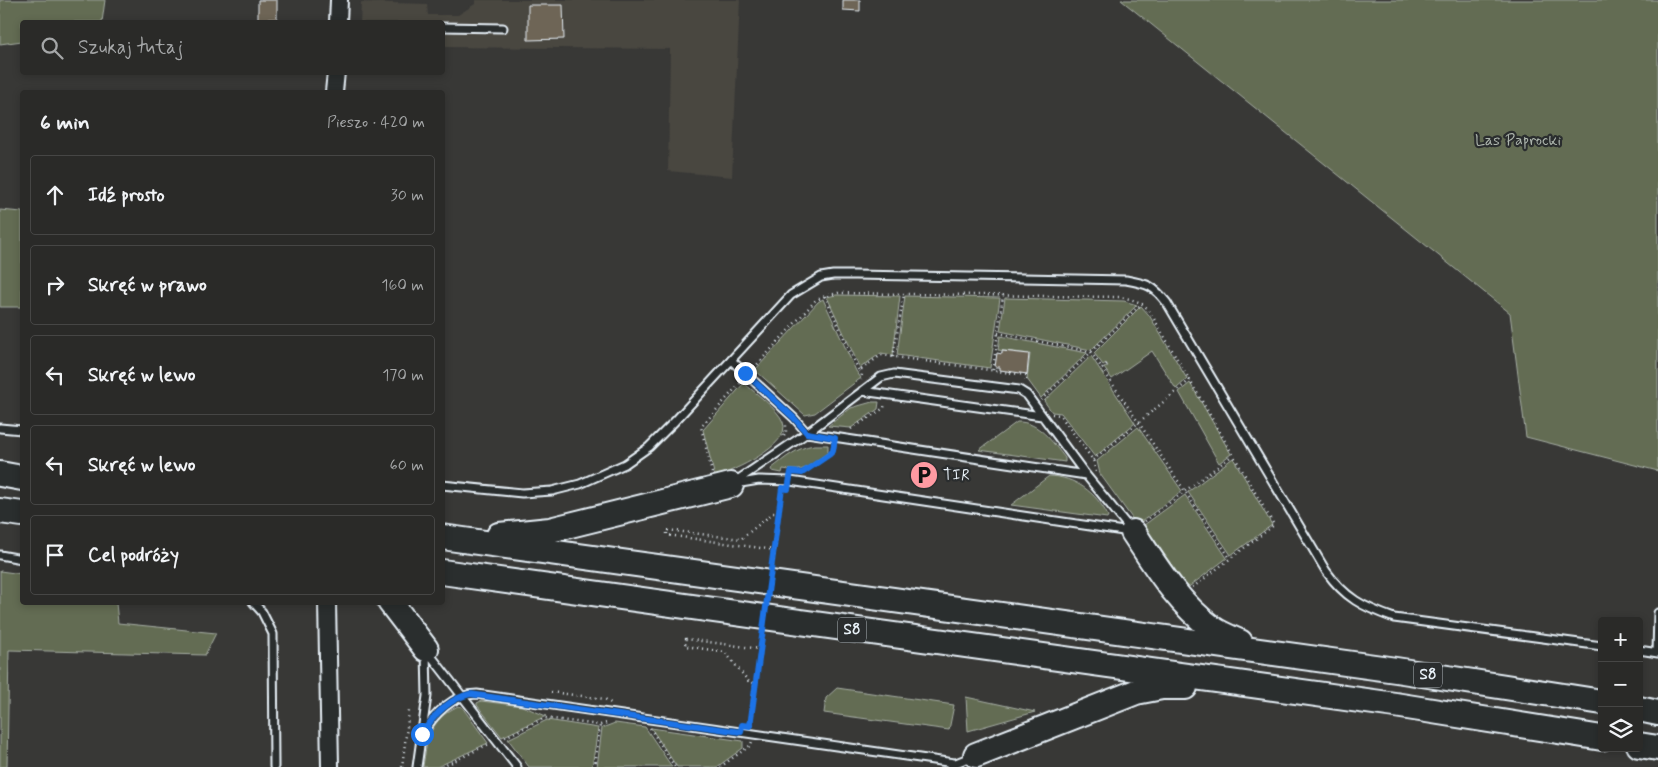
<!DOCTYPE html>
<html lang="pl">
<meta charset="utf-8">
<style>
body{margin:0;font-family:Mynerve,sans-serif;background:#363634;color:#f1f3f6}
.controls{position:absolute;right:15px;bottom:15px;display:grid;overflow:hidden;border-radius:5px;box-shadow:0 2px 8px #0003}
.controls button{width:45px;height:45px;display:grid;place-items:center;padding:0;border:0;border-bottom:1px solid #464645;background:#2a2a28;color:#f1f3f6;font:25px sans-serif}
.stop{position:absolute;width:15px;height:15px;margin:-11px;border:4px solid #1a73e8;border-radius:50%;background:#fff}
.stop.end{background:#1a73e8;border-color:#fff;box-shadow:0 1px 5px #0008}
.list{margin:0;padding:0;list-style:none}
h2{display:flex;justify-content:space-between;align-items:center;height:65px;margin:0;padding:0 20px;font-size:21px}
h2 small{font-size:16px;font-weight:400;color:#a5a7a8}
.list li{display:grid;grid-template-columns:32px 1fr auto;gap:15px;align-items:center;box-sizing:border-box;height:80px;margin:0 10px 10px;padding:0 10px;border:1px solid #464645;border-radius:5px}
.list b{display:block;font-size:19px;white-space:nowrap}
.list em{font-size:16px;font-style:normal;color:#a5a7a8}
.icon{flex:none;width:28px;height:28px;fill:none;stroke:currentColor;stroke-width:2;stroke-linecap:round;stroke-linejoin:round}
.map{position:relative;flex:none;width:1658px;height:767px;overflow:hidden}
.search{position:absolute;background:#2a2a28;box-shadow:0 2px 8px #0003;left:20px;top:20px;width:425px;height:55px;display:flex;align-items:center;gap:12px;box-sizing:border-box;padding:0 18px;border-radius:5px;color:#a5a7a8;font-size:19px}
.panel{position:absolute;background:#2a2a28;box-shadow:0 2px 8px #0003;left:20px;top:90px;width:425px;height:515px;border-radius:5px}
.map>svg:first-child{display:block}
</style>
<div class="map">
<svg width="1658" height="767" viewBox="0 0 1658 767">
<rect width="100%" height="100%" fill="#383836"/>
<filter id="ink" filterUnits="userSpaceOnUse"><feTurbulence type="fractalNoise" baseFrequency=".02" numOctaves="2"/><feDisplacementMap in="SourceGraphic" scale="10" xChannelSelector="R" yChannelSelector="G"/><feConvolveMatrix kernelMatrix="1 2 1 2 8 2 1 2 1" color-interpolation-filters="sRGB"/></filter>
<g filter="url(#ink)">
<path fill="#484640" d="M 475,0 L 740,0 L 732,177 L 668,171 L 670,49 L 443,47 L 442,22 L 360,22 L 361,2 L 427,4 L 428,15 L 458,15 L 475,4 Z"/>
<path fill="#646c52" stroke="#a6aea5" d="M 0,0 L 105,0 L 102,22 L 22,22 L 22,41 L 0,44 Z
M 1121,0 L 1658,0 L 1658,471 L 1526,437 L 1510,313 Z
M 0,210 L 22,212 L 22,307 L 0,307 Z
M 836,295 L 900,296 L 893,355 L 881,353 L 860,368 L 827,297 Z
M 905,296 L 1000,298 L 990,368 L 897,355 Z
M 1005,298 L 1124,301 L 1137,305 L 1091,350 L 1000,331 Z
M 823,299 L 856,371 L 861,378 L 815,413 L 805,415 L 755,370 L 818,302 Z
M 1141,306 L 1149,315 L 1187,379 L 1176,389 L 1152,351 L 1112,379 L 1104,368 L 1108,366 L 1106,363 L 1103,365 L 1094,353 Z
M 1000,336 L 1087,353 L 1041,398 L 1027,379 L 1030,354 L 998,350 Z
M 1091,356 L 1135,423 L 1095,457 L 1061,413 L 1052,412 L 1044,401 Z
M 744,383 C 755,393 778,409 783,422 C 792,446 732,471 715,477 L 703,430 Z
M 1190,383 L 1231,454 L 1219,463 L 1179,392 Z
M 872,402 L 879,402 L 878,409 L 851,428 L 828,426 L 851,408 Z
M 1017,422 C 1039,421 1053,443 1065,458 L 1065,462 L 979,450 Z
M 1138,427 L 1182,491 L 1137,525 L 1100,474 L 1097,461 Z
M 814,445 L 828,445 L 828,453 C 810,466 807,473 783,469 L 782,473 L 772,471 L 771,469 C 785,458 796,448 814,445 Z
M 1233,458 L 1272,525 L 1231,555 L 1188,492 Z
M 1049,476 C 1075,477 1096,492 1108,516 L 1107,518 L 1011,505 Z
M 1185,495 L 1227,558 L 1186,589 L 1140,528 Z
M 0,571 L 22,574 L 22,602 L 116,603 L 118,623 L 216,633 L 205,655 L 9,650 L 7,767 L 0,767 Z
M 837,688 L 954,705 L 949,730 L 824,713 L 826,698 Z
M 966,697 L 1035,712 L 968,731 Z
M 481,701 L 522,706 L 546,716 L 502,737 L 477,705 L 477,703 Z
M 458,706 L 462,707 L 488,743 L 437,767 L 423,767 C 427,738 430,720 458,706 Z
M 547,720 L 598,728 L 592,767 L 529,767 L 508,739 Z
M 615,723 L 645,727 L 672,767 L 597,767 L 602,728 Z
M 651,728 L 743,741 L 743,748 L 717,767 L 677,767 Z"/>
<path fill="#6e6556" stroke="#e8f1f8" d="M 258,0 L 277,0 L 277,19 L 258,19 Z
M 843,0 L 860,0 L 860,11 L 843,10 Z
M 528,5 L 563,5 L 564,39 L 528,40 Z
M 1002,351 L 1029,354 L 1027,374 L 1000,370 L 1000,367 L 995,367 L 997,353 L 1002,354 Z"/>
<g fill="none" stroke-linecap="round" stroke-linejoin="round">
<defs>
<path id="service" d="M 442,27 L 503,28
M 731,360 L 794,418 L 807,433 L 1086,475
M 862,391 L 1042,416
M 0,428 L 22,430
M 733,483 L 807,433 L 881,377 L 894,374 L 1019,390 L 1027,395 L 1086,475 L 1131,530
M 735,484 L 759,480 L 790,481 L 1130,532
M 442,485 L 522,493 L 552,491 L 580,484 L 625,464 L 649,447 L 675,421 L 791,295 L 821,277 L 833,275 L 855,275 L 1126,280 C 1148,284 1153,285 1167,303 L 1326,571 C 1345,598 1363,607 1394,618 L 1602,646
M 0,555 L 22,559
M 253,602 L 262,612 L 273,634 L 274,767
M 1639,650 L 1658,653
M 428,652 L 517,767
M 1657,653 L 1658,613
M 422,734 C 434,714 453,694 477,694 L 954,763
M 951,765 L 973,756
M 417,767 L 427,696 L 426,652"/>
<path id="tertiary" d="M 338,22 L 339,0
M 334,92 L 336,72
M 327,602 L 330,767"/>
<path id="motorway" d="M 0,474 L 22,478
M 0,511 L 22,514
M 1133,532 C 1157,568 1177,602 1212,628 C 1220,634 1231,638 1240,642
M 499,535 L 550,530 L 731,485
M 442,537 L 1396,670 L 1602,702
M 442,572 L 1395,705 L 1602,738
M 390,602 L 426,649
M 1639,709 L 1658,713
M 1639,745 L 1658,748
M 976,755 L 1136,692 L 1162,687 L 1185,687"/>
</defs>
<use href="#service" stroke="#e8f1f8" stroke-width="11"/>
<use href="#tertiary" stroke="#e8f1f8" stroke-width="20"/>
<use href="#motorway" stroke="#e8f1f8" stroke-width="28"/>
<path stroke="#e8f1f8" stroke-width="2.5" stroke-dasharray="1 4" stroke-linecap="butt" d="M 825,296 L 859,371 L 881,355 L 1026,375 L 1026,383
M 998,333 L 1091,352 L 1230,558
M 893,357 L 904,294
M 754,368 L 815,301 L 825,296 L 838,293 L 1119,297 C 1131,299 1143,301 1150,312 L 1274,525 L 1192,588
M 1102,368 L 1107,364
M 993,370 L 1003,295
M 859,371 L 862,374 L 861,380
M 1041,400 L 1141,304
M 1052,414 L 1060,415 L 1093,460 L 1096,472
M 851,429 L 884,408 L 885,403
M 784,436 L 786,433 L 786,425
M 1093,460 L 1190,380
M 712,473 L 701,427 L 742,381
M 802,473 L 829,454 L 833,451 L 834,445
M 1145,521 L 1233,455
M 775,546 L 779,513
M 775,550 L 667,535 L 667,530 L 741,539 L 773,513 L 779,513 L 782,490
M 755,683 L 760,655
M 551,692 L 605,699 L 612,704
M 750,726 L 755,683 L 749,682 L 725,652 L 685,646 L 686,639 L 761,649
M 650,728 L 675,767
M 505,737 L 545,718 L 600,725 L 607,723
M 402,767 L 409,711
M 442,767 L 489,744
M 595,767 L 600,725
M 720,767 L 751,745 L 752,741"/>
<use href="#service" stroke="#2a2d2e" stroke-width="7"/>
<use href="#tertiary" stroke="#2a2d2e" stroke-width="16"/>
<use href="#motorway" stroke="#2a2d2e" stroke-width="24"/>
<path stroke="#e8f1f8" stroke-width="2.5" stroke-dasharray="1 4" stroke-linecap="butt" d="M 760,655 L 775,546"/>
</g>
</g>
<g fill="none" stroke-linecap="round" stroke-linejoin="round" filter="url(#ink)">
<path stroke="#1a73e8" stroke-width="6" d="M 422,734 C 433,716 448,699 470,694 L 741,732 L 742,725 L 750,726 L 782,488 L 788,489 L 791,472 L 802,473 L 830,454 L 833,451 L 835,438 L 807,433 L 794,418 L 745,373"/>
</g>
<defs>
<symbol id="parking-disc" viewBox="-11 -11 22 22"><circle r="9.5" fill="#ff9aa2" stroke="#2a2d2e"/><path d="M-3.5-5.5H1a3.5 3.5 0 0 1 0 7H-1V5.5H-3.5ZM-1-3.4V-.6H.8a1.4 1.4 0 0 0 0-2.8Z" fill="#111"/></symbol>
</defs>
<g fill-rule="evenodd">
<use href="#parking-disc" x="908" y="459" width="32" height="32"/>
</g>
<g text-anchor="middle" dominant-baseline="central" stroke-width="4.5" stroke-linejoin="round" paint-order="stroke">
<g fill="#2a2d2e" stroke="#afb6bb" stroke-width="1">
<rect x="838" y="617.5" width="28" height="25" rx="4"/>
<rect x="1414" y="662.5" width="28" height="25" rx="4"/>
</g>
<g font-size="15" font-weight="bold" fill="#e8f1f8">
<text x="852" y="630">S8</text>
<text x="1428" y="675">S8</text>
</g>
<g font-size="16" fill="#adb5ad" stroke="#2a2d2e">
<text x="1518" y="140">Las Paprocki</text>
</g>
<g font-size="16" fill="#e8f1f8" stroke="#2a2d2e" text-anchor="start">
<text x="943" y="475">TIR</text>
</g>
</g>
</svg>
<div class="controls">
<button>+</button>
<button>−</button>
<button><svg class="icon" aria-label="layers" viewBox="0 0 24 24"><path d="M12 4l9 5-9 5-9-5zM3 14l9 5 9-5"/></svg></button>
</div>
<div class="stop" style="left:422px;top:734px"></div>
<div class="stop end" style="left:745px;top:373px"></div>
<div class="search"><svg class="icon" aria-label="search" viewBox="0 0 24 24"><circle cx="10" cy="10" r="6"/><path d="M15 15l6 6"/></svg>Szukaj tutaj</div>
<section class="panel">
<h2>6 min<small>Pieszo · 420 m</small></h2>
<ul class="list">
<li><svg class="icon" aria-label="ahead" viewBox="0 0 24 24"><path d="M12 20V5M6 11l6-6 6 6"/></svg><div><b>Idź prosto</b></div><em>30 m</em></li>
<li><svg class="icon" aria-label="right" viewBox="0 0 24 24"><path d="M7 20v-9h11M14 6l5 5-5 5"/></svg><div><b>Skręć w prawo</b></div><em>160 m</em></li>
<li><svg class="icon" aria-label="left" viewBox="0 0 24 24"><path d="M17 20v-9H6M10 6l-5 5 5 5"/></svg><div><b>Skręć w lewo</b></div><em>170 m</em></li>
<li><svg class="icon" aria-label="left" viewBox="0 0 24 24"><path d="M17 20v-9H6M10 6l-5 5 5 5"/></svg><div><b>Skręć w lewo</b></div><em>60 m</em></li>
<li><svg class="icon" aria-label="arrive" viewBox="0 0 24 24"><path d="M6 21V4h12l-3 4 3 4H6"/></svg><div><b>Cel podróży</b></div></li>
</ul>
</section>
</div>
